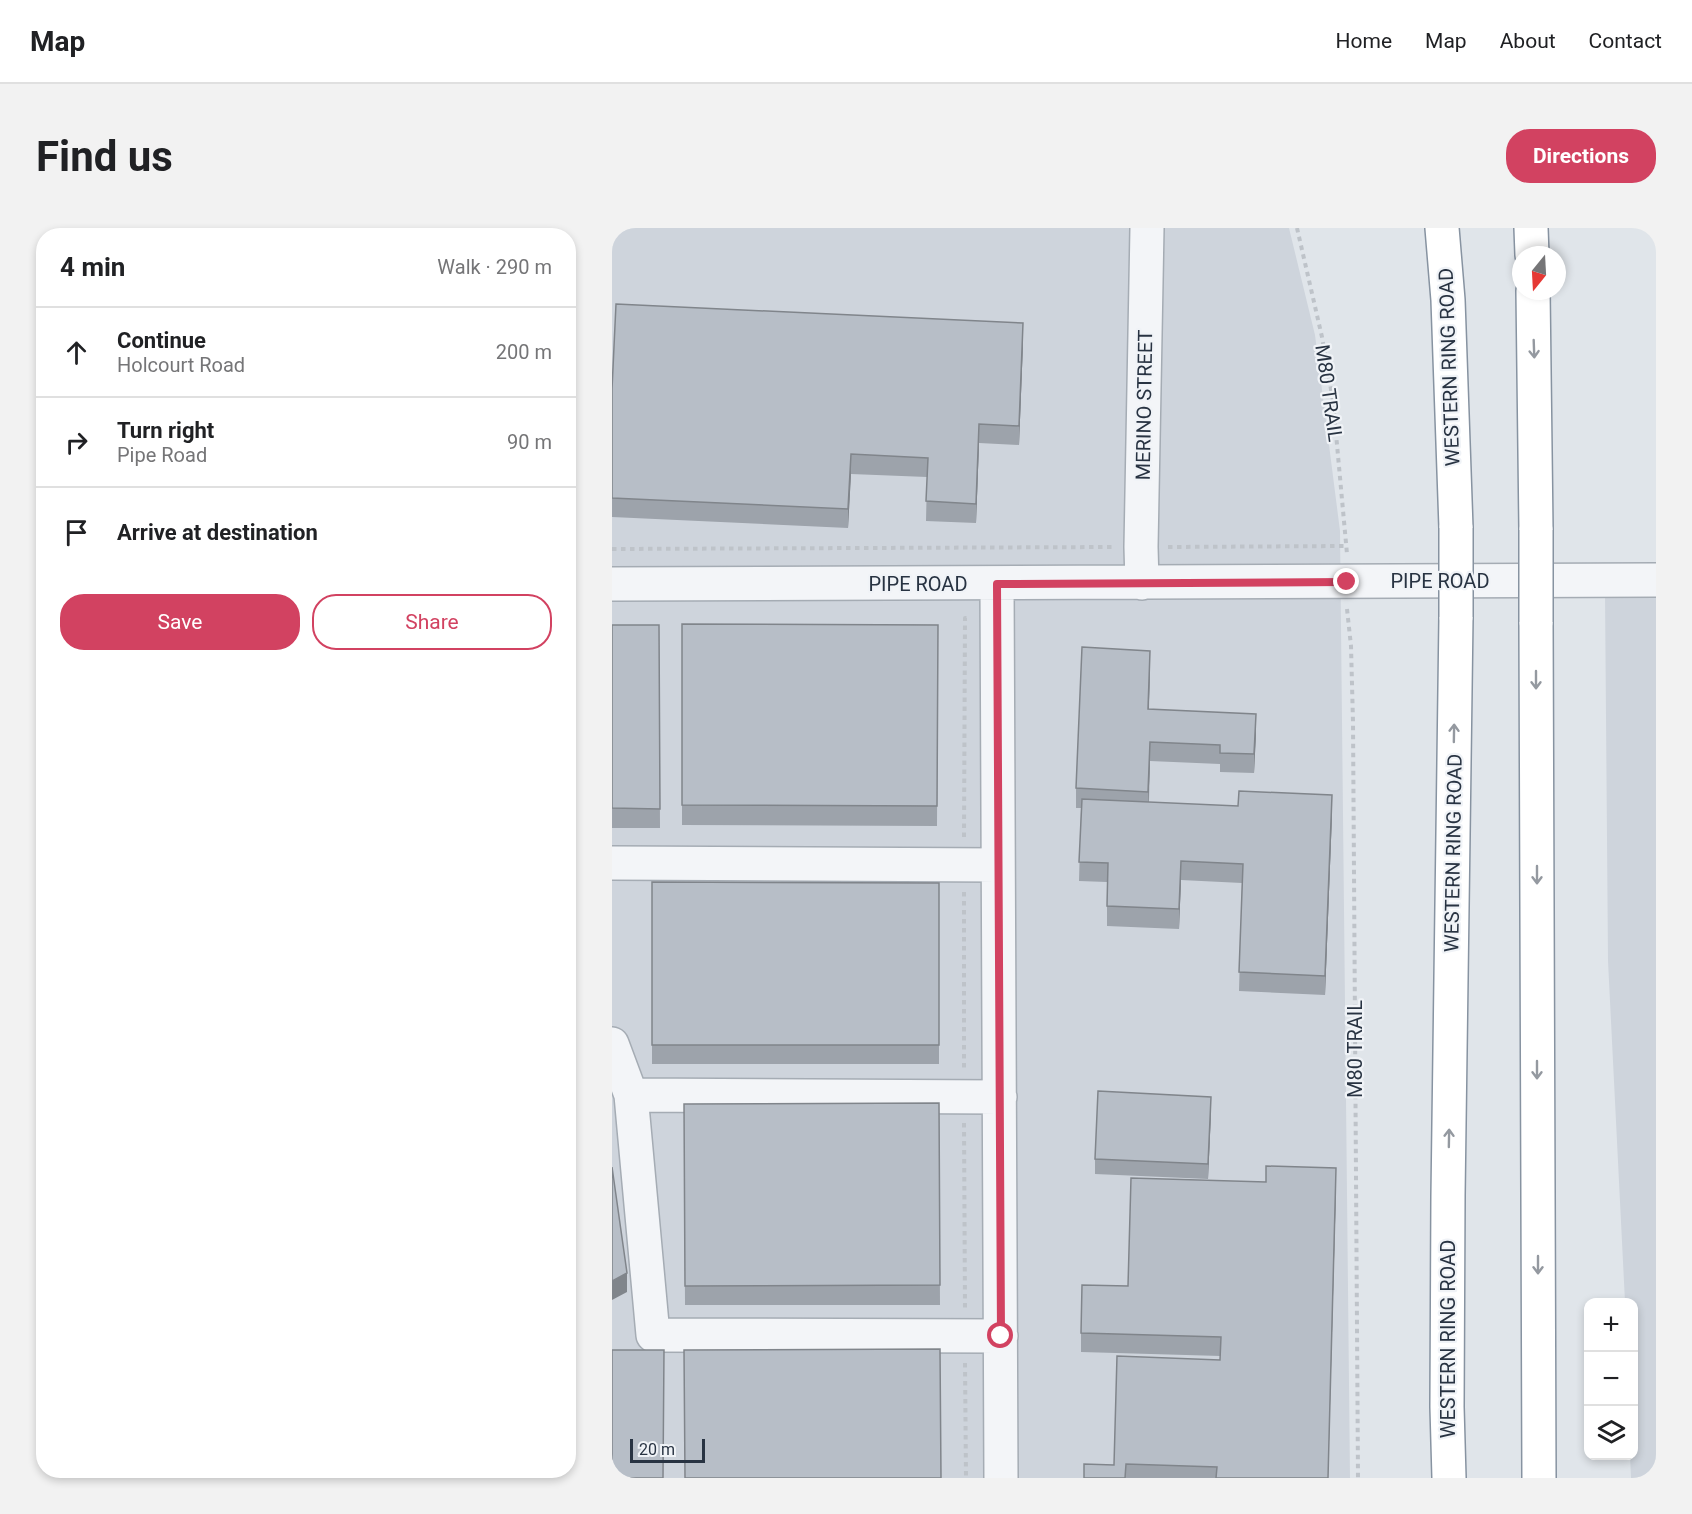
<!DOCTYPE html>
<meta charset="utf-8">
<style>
body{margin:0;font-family:Roboto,sans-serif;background:#f2f2f2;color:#202124}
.controls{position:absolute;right:18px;bottom:18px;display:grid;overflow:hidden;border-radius:12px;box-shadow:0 3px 9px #0003}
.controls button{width:54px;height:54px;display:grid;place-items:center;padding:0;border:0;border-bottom:2px solid #e0e0e0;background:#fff;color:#202124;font:30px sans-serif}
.compass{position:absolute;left:900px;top:18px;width:54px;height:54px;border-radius:50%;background:#fff;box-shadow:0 3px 9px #0003;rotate:198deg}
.scale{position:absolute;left:18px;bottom:15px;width:75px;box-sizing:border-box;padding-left:6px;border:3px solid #283342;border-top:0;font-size:16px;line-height:21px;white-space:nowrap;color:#283342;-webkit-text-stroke:4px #f0f3f7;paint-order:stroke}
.stop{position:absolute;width:18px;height:18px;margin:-14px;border:4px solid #d24261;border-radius:50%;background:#fff}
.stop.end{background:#d24261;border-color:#fff;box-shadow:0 2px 6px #0008}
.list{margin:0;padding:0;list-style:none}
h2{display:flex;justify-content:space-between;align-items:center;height:78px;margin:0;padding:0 24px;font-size:26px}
h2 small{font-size:20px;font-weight:400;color:#757577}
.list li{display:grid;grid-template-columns:39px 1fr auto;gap:18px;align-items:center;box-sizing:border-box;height:90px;padding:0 24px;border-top:2px solid #e0e0e0}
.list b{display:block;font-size:22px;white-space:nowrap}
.list p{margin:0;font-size:20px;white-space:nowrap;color:#757577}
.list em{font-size:20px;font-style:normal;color:#757577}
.actions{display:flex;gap:12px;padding:18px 24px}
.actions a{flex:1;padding:14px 0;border:2px solid #d24261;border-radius:24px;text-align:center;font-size:21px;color:#d24261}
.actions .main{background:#d24261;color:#fff}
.icon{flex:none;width:33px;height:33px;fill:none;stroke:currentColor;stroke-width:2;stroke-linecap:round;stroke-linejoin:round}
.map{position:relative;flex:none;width:1044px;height:1250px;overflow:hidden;border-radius:24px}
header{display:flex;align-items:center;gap:36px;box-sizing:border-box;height:84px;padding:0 30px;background:#fff;border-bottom:2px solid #e0e0e0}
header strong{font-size:28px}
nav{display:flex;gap:33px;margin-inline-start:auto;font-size:21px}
.intro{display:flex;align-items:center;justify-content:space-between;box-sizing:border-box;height:144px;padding:0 36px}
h1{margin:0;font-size:42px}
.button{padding:15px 27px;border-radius:24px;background:#d24261;color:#fff;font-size:21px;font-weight:700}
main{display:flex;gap:36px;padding:0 36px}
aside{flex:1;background:#fff;border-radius:24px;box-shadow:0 3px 9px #0003}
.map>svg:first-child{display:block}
</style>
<header>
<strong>Map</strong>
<nav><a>Home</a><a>Map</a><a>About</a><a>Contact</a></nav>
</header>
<div class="intro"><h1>Find us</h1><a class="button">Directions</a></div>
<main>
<aside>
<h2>4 min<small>Walk · 290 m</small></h2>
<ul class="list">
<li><svg class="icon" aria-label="ahead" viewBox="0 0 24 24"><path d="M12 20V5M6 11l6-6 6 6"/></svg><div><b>Continue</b><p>Holcourt Road</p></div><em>200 m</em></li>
<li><svg class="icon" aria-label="right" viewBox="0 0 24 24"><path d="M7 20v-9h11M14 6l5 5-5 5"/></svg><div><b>Turn right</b><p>Pipe Road</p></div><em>90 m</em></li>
<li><svg class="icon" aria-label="arrive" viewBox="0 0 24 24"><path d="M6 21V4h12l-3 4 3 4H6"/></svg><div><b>Arrive at destination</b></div></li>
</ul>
<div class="actions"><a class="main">Save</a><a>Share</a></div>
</aside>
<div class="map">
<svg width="1044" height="1250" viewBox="0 0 1044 1250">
<rect width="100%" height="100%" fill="#e0e5ea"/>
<path fill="#ced4dc" d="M 0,0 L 677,0 L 703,107 L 728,303 L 738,1250 L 0,1250 Z
M 993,365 L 1044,368 L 1044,1250 L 1019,1250 L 1018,1228 L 1022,1228 L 1022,1074 L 1013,1074 L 996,733 Z"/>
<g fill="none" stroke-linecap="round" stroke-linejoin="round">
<defs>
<path id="minor" d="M 530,355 L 529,319 L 535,0
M 0,356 L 1044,352
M 385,356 L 389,1250
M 0,635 L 386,637
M 0,816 L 19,867 L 41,1107 L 389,1108
M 19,867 L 388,869"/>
<path id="highway" d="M 830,0 L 836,72 L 844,300
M 919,0 L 920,27
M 921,63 L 924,302
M 924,394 L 927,1250
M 837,1250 L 835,1179 L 836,968 L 844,389"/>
</defs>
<use href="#minor" stroke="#a5acb4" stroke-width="36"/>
<use href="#highway" stroke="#8793a1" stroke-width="36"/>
<path stroke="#bec3c9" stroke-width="4" stroke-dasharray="4.5 4.5" stroke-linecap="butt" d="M 685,0 L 710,109 L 721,173 L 735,326
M 556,319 L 735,318
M 0,321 L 500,319
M 735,381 L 739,418 L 741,494 L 746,1250
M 352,609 L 353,390 L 357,390
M 352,664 L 352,840
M 352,895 L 353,1080
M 353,1135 L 354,1250"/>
<use href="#minor" stroke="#f3f5f8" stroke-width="33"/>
<use href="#highway" stroke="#fff" stroke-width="33"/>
<defs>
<path id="highway-bridge" d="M 844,300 L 844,389
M 924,302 L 924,394"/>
</defs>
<use href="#highway-bridge" stroke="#8793a1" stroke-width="36" stroke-linecap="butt"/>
<use href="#highway-bridge" stroke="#fff" stroke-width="33"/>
</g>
<path fill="#9da3ab" d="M 411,115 L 407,217 L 367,215 L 364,295 L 314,293 L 315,249 L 239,246 L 236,300 L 0,289 L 0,161 Z
M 70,396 L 326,397 L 325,598 L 70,597 Z
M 0,397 L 47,397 L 48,600 L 0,600 Z
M 538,442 L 537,481 L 644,506 L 642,545 L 608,544 L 608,536 L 538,533 L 537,574 L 720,586 L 713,767 L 627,763 L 630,655 L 569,652 L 567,701 L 495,698 L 495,654 L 467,653 L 469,580 L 464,580 L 464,560 Z
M 40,654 L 327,655 L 327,836 L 40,836 Z
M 327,875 L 328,1077 L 73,1077 L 72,876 Z
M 599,884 L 596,951 L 483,946 L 483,931 Z
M 724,960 L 716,1250 L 472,1250 L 502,1237 L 608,1132 L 609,1128 L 469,1124 L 469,1105 L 516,1058 Z"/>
<path fill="#80858b" d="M 411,95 L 411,115 L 407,217 L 407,198 Z
M 367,196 L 367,215 L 364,295 L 364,276 Z
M 239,226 L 239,246 L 236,300 L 236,281 Z
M 538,423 L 538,442 L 536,501 L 536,481 Z
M 644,486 L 644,506 L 642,545 L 642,526 Z
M 538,514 L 538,533 L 536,583 L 536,564 Z
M 720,567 L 720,586 L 713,767 L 713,748 Z
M 569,633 L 569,652 L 567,701 L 567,681 Z
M 599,869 L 599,884 L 596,951 L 596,936 Z
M 724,940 L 724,960 L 716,1250 Z
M 15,1045 L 15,1064 L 0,1072 L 0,1053 Z"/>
<path fill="#b7bec7" stroke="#80858b" stroke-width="1.5" d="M 4,76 L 411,95 L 407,198 L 367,196 L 364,276 L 314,273 L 316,230 L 239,226 L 236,281 L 0,270 L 0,161 Z
M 70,396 L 326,397 L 325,578 L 70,577 Z
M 0,397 L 47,397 L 48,581 L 0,580 Z
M 470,419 L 538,423 L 536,481 L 644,486 L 642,526 L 608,525 L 608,517 L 538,514 L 536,564 L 464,560 Z
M 627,563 L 720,567 L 713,748 L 627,744 L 631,636 L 569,633 L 567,681 L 495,678 L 496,635 L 467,634 L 470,571 L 626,578 Z
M 40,654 L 327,655 L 327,817 L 40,817 Z
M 486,863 L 599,869 L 596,936 L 483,931 Z
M 327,875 L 328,1057 L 73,1058 L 72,876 Z
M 654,938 L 724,940 L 716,1250 L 604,1250 L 605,1239 L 514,1236 L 513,1250 L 472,1250 L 472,1236 L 502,1237 L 505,1128 L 608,1132 L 609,1109 L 469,1105 L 470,1057 L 516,1058 L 519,950 L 654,954 Z
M 0,939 L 15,1045 L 0,1053 Z
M 328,1121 L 329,1250 L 73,1250 L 72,1122 Z
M 0,1122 L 52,1122 L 51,1250 L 0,1250 Z"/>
<defs><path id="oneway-shaft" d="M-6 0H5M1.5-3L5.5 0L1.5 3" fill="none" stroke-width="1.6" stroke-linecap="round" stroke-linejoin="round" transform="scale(1.5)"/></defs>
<g stroke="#9499a0">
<use href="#oneway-shaft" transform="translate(922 121) rotate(88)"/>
<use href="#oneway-shaft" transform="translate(924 452) rotate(90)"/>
<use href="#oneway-shaft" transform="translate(842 505) rotate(-89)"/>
<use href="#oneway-shaft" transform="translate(925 647) rotate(90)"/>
<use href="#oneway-shaft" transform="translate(925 842) rotate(90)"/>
<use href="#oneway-shaft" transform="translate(837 910) rotate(-89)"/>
<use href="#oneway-shaft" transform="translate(926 1037) rotate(90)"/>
</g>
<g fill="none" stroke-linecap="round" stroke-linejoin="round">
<path stroke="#d24261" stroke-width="8" d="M 389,1108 L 385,356 L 735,354"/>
</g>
<g text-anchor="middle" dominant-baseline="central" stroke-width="4.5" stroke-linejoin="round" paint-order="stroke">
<g font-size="20" fill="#283342" stroke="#f0f3f7">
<text transform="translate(837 139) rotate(-92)">WESTERN RING ROAD</text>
<text transform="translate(717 165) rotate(82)">M80 TRAIL</text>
<text transform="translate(532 177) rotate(-89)">MERINO STREET</text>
<text x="828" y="353">PIPE ROAD</text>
<text x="306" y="356">PIPE ROAD</text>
<text transform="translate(841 625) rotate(-89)">WESTERN RING ROAD</text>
<text transform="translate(743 821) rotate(-90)">M80 TRAIL</text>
<text transform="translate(836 1111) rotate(-90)">WESTERN RING ROAD</text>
</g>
</g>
</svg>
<div class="controls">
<button>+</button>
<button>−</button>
<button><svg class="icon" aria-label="layers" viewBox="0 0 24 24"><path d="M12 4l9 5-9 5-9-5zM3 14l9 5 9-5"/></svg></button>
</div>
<svg class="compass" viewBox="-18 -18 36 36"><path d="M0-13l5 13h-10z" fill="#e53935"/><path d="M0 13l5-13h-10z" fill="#757577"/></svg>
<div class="scale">20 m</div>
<div class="stop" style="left:389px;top:1108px"></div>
<div class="stop end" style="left:735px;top:354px"></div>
</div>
</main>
